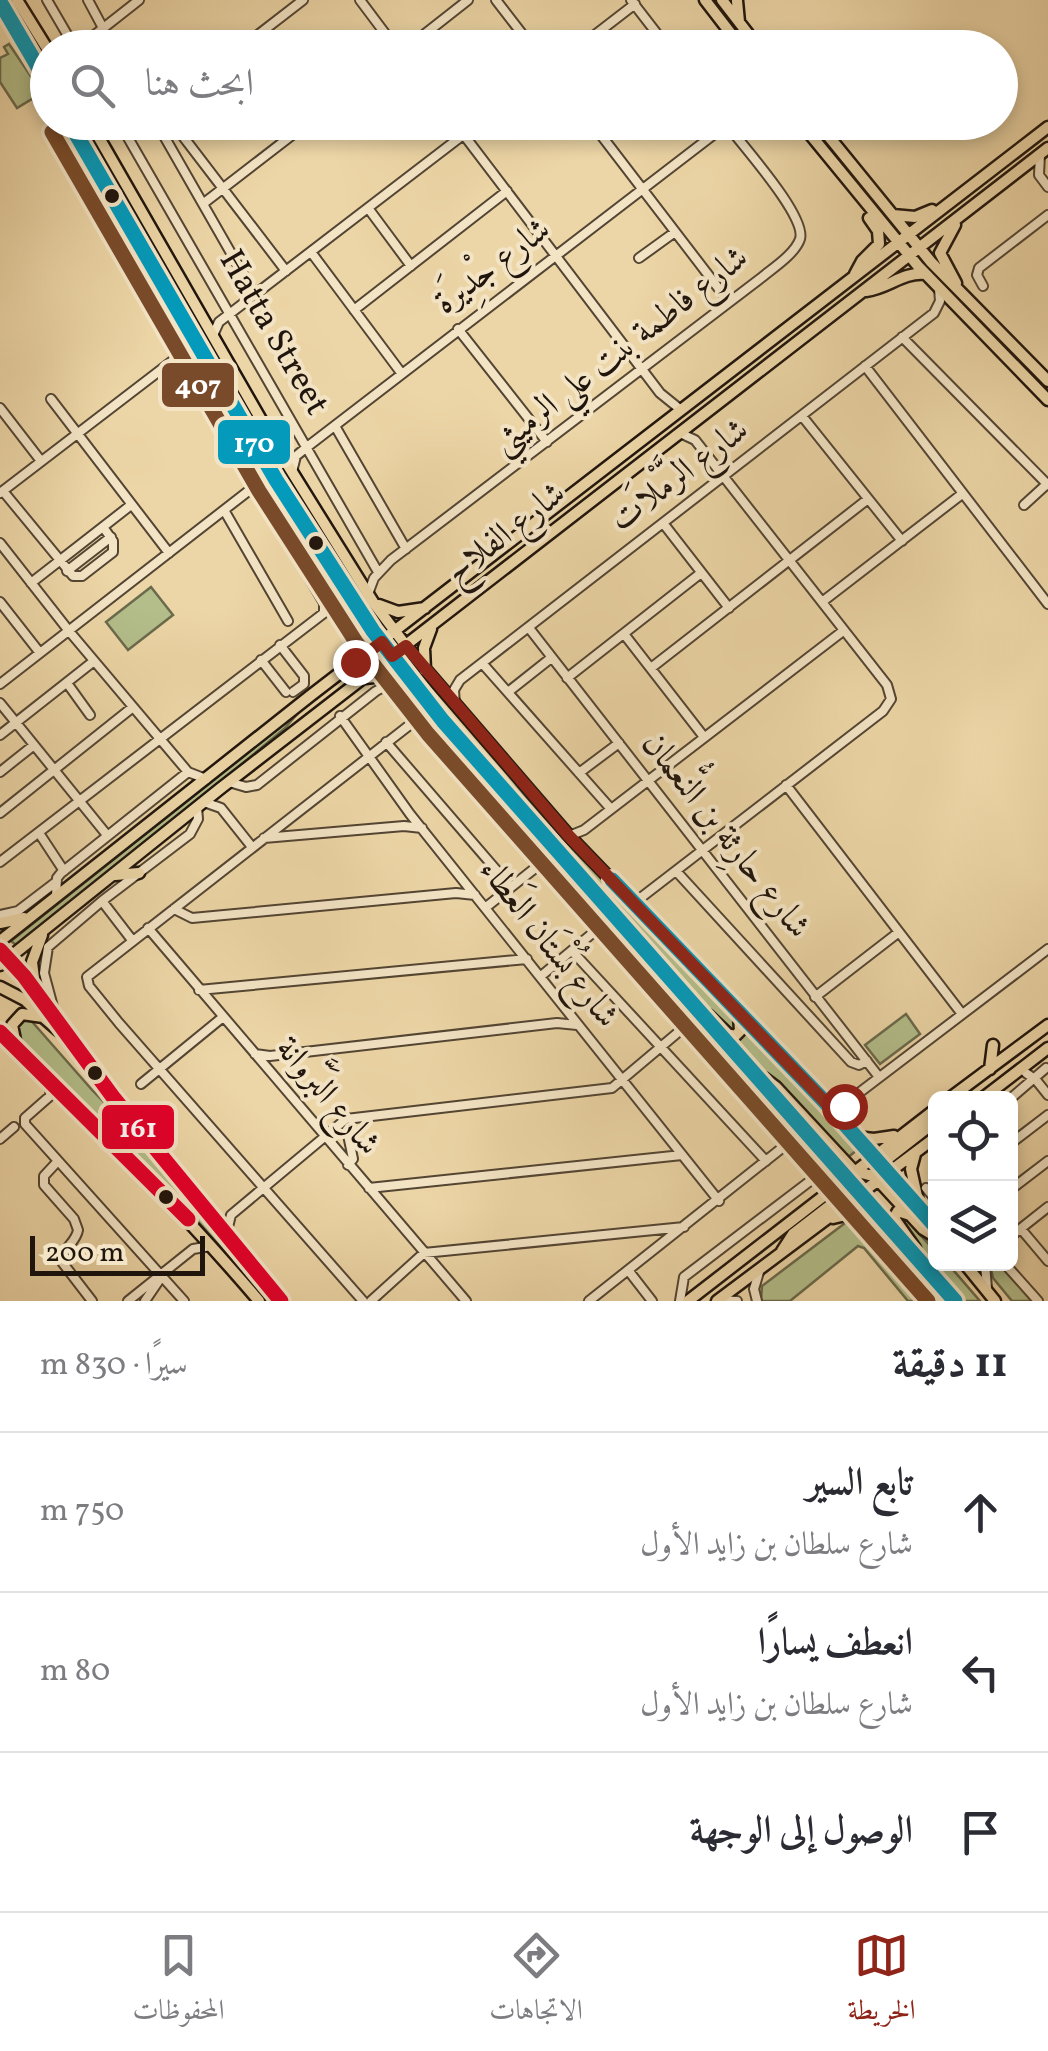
<!DOCTYPE html>
<html lang="ar">
<meta charset="utf-8">
<style>
body{margin:0;font-family:Vollkorn,Amiri,serif;background:#f7f7f7;color:#2b2b33;direction:rtl}
.controls{position:absolute;right:30px;bottom:30px;display:grid;overflow:hidden;border-radius:15px;box-shadow:0 5px 15px #0003}
.controls button{width:90px;height:90px;display:grid;place-items:center;padding:0;border:0;border-bottom:2px solid #e1e1e2;background:#fff;color:#2b2b33;font:50px sans-serif}
.scale{position:absolute;left:30px;bottom:25px;width:175px;box-sizing:border-box;padding-left:10px;border:5px solid #20150d;border-top:0;font-size:28px;line-height:35px;white-space:nowrap;color:#20150d;-webkit-text-stroke:8px #f3e4c5;paint-order:stroke}
.stop{position:absolute;width:30px;height:30px;margin:-22px;border:8px solid #8f2418;border-radius:50%;background:#fff}
.stop.end{background:#8f2418;border-color:#fff;box-shadow:0 2px 10px #0008}
.list{margin:0;padding:0;list-style:none}
h2{display:flex;justify-content:space-between;align-items:center;height:130px;margin:0;padding:0 40px;font-size:42px}
h2 small{font-size:32px;font-weight:400;color:#7c7c81}
.list li{display:grid;grid-template-columns:65px 1fr auto;gap:30px;align-items:center;box-sizing:border-box;height:160px;padding:0 40px;border-top:2px solid #e1e1e2}
.list b{display:block;font-size:38px;white-space:nowrap}
.list p{margin:0;font-size:32px;white-space:nowrap;color:#7c7c81}
.list em{font-size:32px;font-style:normal;color:#7c7c81}
.icon{flex:none;width:55px;height:55px;fill:none;stroke:currentColor;stroke-width:2;stroke-linecap:round;stroke-linejoin:round}
.map{position:relative;flex:none;width:1048px;height:1301px;overflow:hidden;direction:ltr}
.search{position:absolute;background:#fff;box-shadow:0 5px 15px #0003;left:30px;right:30px;top:30px;height:110px;display:flex;align-items:center;gap:25px;box-sizing:border-box;padding:0 35px;border-radius:55px;color:#7c7c81;font-size:38px}
.sheet{height:610px;background:#fff}
nav{display:flex;justify-content:space-around;align-items:center;box-sizing:border-box;height:140px;border-top:2px solid #e1e1e2;background:#fff;font-size:28px;color:#7c7c81}
nav a{display:grid;justify-items:center;gap:5px}
nav .on{color:#8f2418}
.map>svg:first-child{display:block}
</style>
<div class="map">
<svg width="1048" height="1301" viewBox="0 0 1048 1301">
<rect width="100%" height="100%" fill="#ecd5a6"/>
<filter id="stains"><feTurbulence type="fractalNoise" baseFrequency=".002" numOctaves="4"/><feColorMatrix values="0 0 0 0 .2 0 0 0 0 .09 0 0 0 0 .02 0 0 0 .5 -.17"/></filter>
<radialGradient id="worn" r=".72"><stop offset=".6" stop-color="#630" stop-opacity="0"/><stop offset="1" stop-color="#630" stop-opacity=".3"/></radialGradient>
<path fill="#b3be8a" stroke="#6a6a4c" stroke-width="2.5" d="M 9,44 L 47,100 L 37,106 L 32,99 L 17,108 L 0,82 L 0,58 L 8,54 L 4,47 Z
M 151,587 L 173,615 L 128,650 L 106,622 Z
M 299,712 L 284,729 L 225,778 L 16,945 L 11,941 Z
M 448,717 L 710,992 L 738,1025 L 737,1030 L 729,1030 L 671,972 Z
M 482,781 L 536,837 L 540,853 L 479,783 Z
M 906,1014 L 920,1034 L 880,1064 L 865,1045 Z
M 27,1016 L 93,1091 L 149,1148 L 196,1212 L 272,1301 L 268,1301 L 179,1200 L 16,1036 L 14,1024 Z
M 745,1029 L 857,1150 L 847,1158 L 732,1038 Z
M 902,1215 L 935,1251 L 936,1264 L 948,1264 L 980,1301 L 964,1301 L 897,1220 Z
M 853,1217 L 868,1223 L 936,1301 L 908,1301 L 864,1248 L 858,1246 L 790,1301 L 761,1301 L 762,1286 Z
M 990,1264 L 1000,1264 L 1033,1301 L 1012,1301 L 993,1278 Z"/>
<g fill="none" stroke-linecap="round" stroke-linejoin="round">
<defs>
<path id="minor" d="M 47,0 L 75,48
M 88,0 L 103,28
M 360,0 L 396,48
M 496,0 L 533,48
M 631,0 L 668,48
M 101,30 L 114,48
M 78,48 L 139,0
M 241,48 L 303,0
M 407,48 L 468,0
M 578,48 L 635,4
M 119,122 L 378,572
M 156,122 L 255,295
M 172,122 L 286,271
M 454,122 L 660,393 L 681,410
M 591,122 L 729,302
M 1040,154 L 1039,175 L 1048,187
M 204,203 L 309,122
M 368,208 L 411,266
M 311,252 L 402,374
M 639,258 L 675,232
M 983,286 L 977,275 L 979,268 L 1048,215
M 354,310 L 507,191
M 458,329 L 547,442
M 214,333 L 219,322 L 480,122
M 902,337 L 1048,485
M 865,366 L 1048,604
M 51,399 L 169,553
M 0,408 L 41,461
M 802,416 L 902,541
M 335,426 L 406,549
M 292,472 L 296,456 L 307,447 L 717,132 L 722,122
M 3,491 L 73,576 L 82,576 L 113,552 L 113,541 L 103,527
M 0,493 L 184,352 L 202,351
M 1024,505 L 1047,484
M 224,510 L 288,621
M 663,523 L 729,608
M 0,543 L 69,631 L 188,772 L 206,779
M 67,571 L 111,537
M 31,583 L 131,505
M 368,594 L 374,578 L 391,560 L 761,278 C 773,268 795,254 800,239 C 807,216 740,143 725,122
M 0,602 L 40,653
M 822,602 L 962,494
M 529,628 L 879,1077
M 624,634 L 704,737
M 280,645 L 304,676 L 304,684 L 293,692
M 261,660 L 286,692
M 482,663 L 611,809
M 651,668 L 868,499
M 567,678 L 701,573
M 67,683 L 90,715
M 0,684 L 260,482 L 267,464
M 508,692 L 551,658
M 0,703 L 107,835
M 455,704 L 454,690 L 460,680 L 934,313 L 940,301 L 939,289
M 340,716 L 410,814 L 719,1201
M 0,735 L 94,661
M 386,742 L 511,887
M 0,772 L 34,745
M 579,773 L 619,743
M 229,782 L 246,787 L 257,785 L 376,691 L 384,687 L 395,690 L 419,726 L 539,865 L 600,927 L 815,1165 L 817,1173 L 814,1178 L 684,1277 L 680,1301
M 786,785 L 962,1014
M 204,802 L 221,808 L 252,847
M 0,813 L 133,707
M 39,833 L 64,871
M 569,836 L 584,830 L 843,631
M 264,838 L 404,826 L 422,828
M 0,862 L 324,613 L 324,603 L 210,409
M 676,871 L 851,1062 L 859,1065 L 867,1061
M 56,896 L 57,878 L 61,873 L 188,772
M 102,901 L 132,940
M 634,903 L 883,711 L 891,699 L 887,685 L 695,440 L 680,433
M 485,908 L 539,865 L 546,857 L 549,840
M 174,909 L 192,918 L 456,893 L 475,895
M 0,915 L 18,911 L 56,882
M 148,928 L 466,1301
M 572,951 L 766,1161
M 541,976 L 600,927 L 622,922
M 199,990 L 527,959
M 815,997 L 899,932
M 55,1014 L 44,973 L 48,947 L 102,901 L 190,834 L 198,819 L 197,807
M 255,1054 L 270,1056 L 557,1023 L 577,1025
M 1026,1073 L 1036,1080 L 1048,1095
M 51,1081 L 50,1096 L 25,1118 L 25,1124 L 184,1301
M 141,1084 L 223,1017
M 1010,1099 L 1046,1068
M 825,1103 L 838,1106 L 847,1102 L 1048,949
M 347,1130 L 353,1159 L 348,1165
M 0,1139 L 14,1127
M 1010,1144 L 1048,1115
M 57,1162 L 44,1176 L 44,1185 L 74,1219 L 78,1230 C 76,1243 62,1248 62,1262 L 92,1301
M 369,1188 L 682,1155
M 926,1188 L 936,1200
M 1010,1190 L 1048,1161
M 1021,1229 L 1048,1261
M 226,1235 L 231,1215 L 346,1119 L 612,1088 L 688,1024 L 694,1009
M 1010,1237 L 1048,1207
M 985,1264 L 987,1288
M 1005,1264 L 1038,1301
M 628,1270 L 652,1301
M 939,1283 L 941,1301
M 719,1300 L 737,1301
M 128,1301 L 193,1249 L 211,1246
M 145,1301 L 162,1276
M 363,1301 L 119,1023 L 89,986 L 87,977 L 416,720 L 431,717 L 443,721
M 371,1301 L 424,1253 L 684,1227
M 589,1301 L 792,1140
M 757,1301 L 754,1289 L 759,1272"/>
<path id="major" d="M 17,0 L 48,50
M 705,0 L 742,48
M 722,0 L 759,48
M 737,1 L 739,22
M 0,2 L 48,85
M 69,122 L 276,480 L 373,631 L 443,721 L 955,1301
M 90,122 L 279,451 L 373,602 L 413,655 L 569,836 L 825,1102 L 936,1228
M 800,122 L 918,266 L 1048,400
M 817,122 L 931,262 L 1048,381
M 893,215 L 915,217 L 932,210
M 955,225 L 940,253 L 956,283
M 855,274 L 862,261 L 879,244 L 878,231 L 869,218
M 866,291 C 889,288 902,272 925,274
M 379,605 L 398,612 L 425,608
M 356,660 L 363,640 L 358,614
M 425,670 L 424,648 L 431,629
M 365,678 L 393,675 L 411,683
M 115,875 L 139,873
M 0,923 L 24,918
M 0,941 L 310,696 L 1048,127
M 0,950 L 24,976 L 113,1097 L 281,1301
M 0,965 L 221,788 L 1048,148
M 35,986 L 32,962 L 42,935
M 0,987 L 25,1000 L 42,1016
M 708,1015 L 728,1034 L 735,1036 L 740,1031 L 739,1015
M 0,1032 C 91,1118 178,1206 259,1301
M 16,1045 L 12,1025 L 22,1014 L 43,1017 L 58,1030
M 990,1069 L 993,1045
M 764,1078 L 776,1087 L 854,1171 L 869,1175 L 886,1174
M 950,1098 L 1048,1025
M 983,1098 L 1048,1048
M 856,1137 L 874,1139 L 894,1136
M 822,1150 L 827,1175 L 826,1193
M 915,1154 L 911,1169 L 920,1210
M 877,1167 L 936,1121
M 877,1179 L 923,1229 L 936,1237
M 910,1215 L 898,1211 L 894,1218 L 915,1248
M 833,1218 L 858,1212 L 880,1216
M 782,1251 L 793,1234 L 858,1184
M 965,1264 L 995,1301
M 688,1301 L 936,1109
M 717,1301 L 936,1137"/>
</defs>
<use href="#minor" stroke="#534533" stroke-width="12"/>
<use href="#major" stroke="#20150d" stroke-width="15"/>
<use href="#minor" stroke="#f3e4c5" stroke-width="8"/>
<use href="#major" stroke="#ecd5a6" stroke-width="10"/>
<defs>
<path id="bus-1" d="M 0,2 L 48,84
M 69,122 L 276,480 L 373,631 L 443,721 L 955,1301
M 612,880 L 825,1102 L 936,1227"/>
<path id="bus-2" d="M 52,132 L 259,491 L 356,642 L 428,734 L 928,1301"/>
<path id="bus-3" d="M 0,950 L 24,976 L 113,1097 L 281,1301
M 0,1032 L 188,1219"/>
</defs>
<use href="#bus-1" stroke="#f3e4c5" stroke-width="22"/>
<use href="#bus-2" stroke="#f3e4c5" stroke-width="22"/>
<use href="#bus-3" stroke="#f3e4c5" stroke-width="22"/>
<use href="#bus-1" stroke="#039abb" stroke-width="15"/>
<use href="#bus-2" stroke="#7a4b2a" stroke-width="15"/>
<use href="#bus-3" stroke="#e4002b" stroke-width="15"/>
</g>
<g fill="none" stroke-linecap="round" stroke-linejoin="round">
<path stroke="#8f2418" stroke-width="12" d="M 355,662 L 382,642 L 392,656 L 406,646 L 569,836 L 825,1102 L 838,1106 L 847,1102 L 844,1106"/>
</g>
<g fill="#20150d" stroke="#f3e4c5" stroke-width="4">
<circle cx="112" cy="196" r="9"/>
<circle cx="316" cy="543" r="9"/>
<circle cx="95" cy="1073" r="9"/>
<circle cx="166" cy="1197" r="9"/>
</g>
<g text-anchor="middle" dominant-baseline="central" stroke-width="8" stroke-linejoin="round" paint-order="stroke">
<g font-size="35" fill="#20150d" stroke="#f3e4c5">
<text transform="translate(493 267) rotate(-37)">شارع جْدِيرَة</text>
<text transform="translate(273 333) rotate(60)">Hatta Street</text>
<text transform="translate(621 351) rotate(-38)">شارع فاطمة بنت علي الرميثي</text>
<text transform="translate(680 476) rotate(-37)">شارع الرَّمْلاَت</text>
<text transform="translate(506 534) rotate(-38)">شارع الفلاح</text>
<text transform="translate(725 836) rotate(52)">شارع حارِثة بن النُّعمان</text>
<text transform="translate(548 944) rotate(52)">شارع بُسْتَان العَطاء</text>
<text transform="translate(327 1097) rotate(50)">شارع البَرَّوانة</text>
</g>
</g>
<g stroke="#f3e4c5" stroke-width="4">
<rect x="160" y="361" width="76" height="48" rx="10" fill="#7a4b2a"/>
<rect x="216" y="418" width="76" height="48" rx="10" fill="#039abb"/>
<rect x="100" y="1103" width="76" height="48" rx="10" fill="#e4002b"/>
</g>
<g font-size="28" text-anchor="middle" font-weight="bold" fill="#fff">
<text x="198" y="394">407</text>
<text x="254" y="452">170</text>
<text x="138" y="1137">161</text>
</g>
<rect width="100%" height="100%" filter="url(#stains)"/>
<rect width="100%" height="100%" fill="url(#worn)"/>
</svg>
<div class="controls">
<button><svg class="icon" aria-label="locate" viewBox="0 0 24 24"><circle cx="12" cy="12" r="6"/><path d="M12 2v4M12 18v4M2 12h4M18 12h4"/></svg></button>
<button><svg class="icon" aria-label="layers" viewBox="0 0 24 24"><path d="M12 4l9 5-9 5-9-5zM3 14l9 5 9-5"/></svg></button>
</div>
<div class="scale">200 m</div>
<div class="stop" style="left:844px;top:1106px"></div>
<div class="stop end" style="left:355px;top:662px"></div>
<div class="search"><svg class="icon" aria-label="search" viewBox="0 0 24 24"><circle cx="10" cy="10" r="6"/><path d="M15 15l6 6"/></svg>ابحث هنا</div>
</div>
<section class="sheet">
<h2>11 دقيقة<small>سيرًا · 830 m</small></h2>
<ul class="list">
<li><svg class="icon" aria-label="ahead" viewBox="0 0 24 24"><path d="M12 20V5M6 11l6-6 6 6"/></svg><div><b>تابع السير</b><p>شارع سلطان بن زايد الأول</p></div><em>750 m</em></li>
<li><svg class="icon" aria-label="left" viewBox="0 0 24 24"><path d="M17 20v-9H6M10 6l-5 5 5 5"/></svg><div><b>انعطف يسارًا</b><p>شارع سلطان بن زايد الأول</p></div><em>80 m</em></li>
<li><svg class="icon" aria-label="arrive" viewBox="0 0 24 24"><path d="M6 21V4h12l-3 4 3 4H6"/></svg><div><b>الوصول إلى الوجهة</b></div></li>
</ul>
</section>
<nav>
<a class="on"><svg class="icon" aria-label="map" viewBox="0 0 24 24"><path d="M3 6l6-2 6 2 6-2v14l-6 2-6-2-6 2zM9 4v14M15 6v14"/></svg>الخريطة</a>
<a><svg class="icon" aria-label="directions" viewBox="0 0 24 24"><path d="M12 3l9 9-9 9-9-9zM9 14v-3h6M13 9l2 2-2 2"/></svg>الاتجاهات</a>
<a><svg class="icon" aria-label="saved" viewBox="0 0 24 24"><path d="M7 4h10v16l-5-4-5 4z"/></svg>المحفوظات</a>
</nav>
